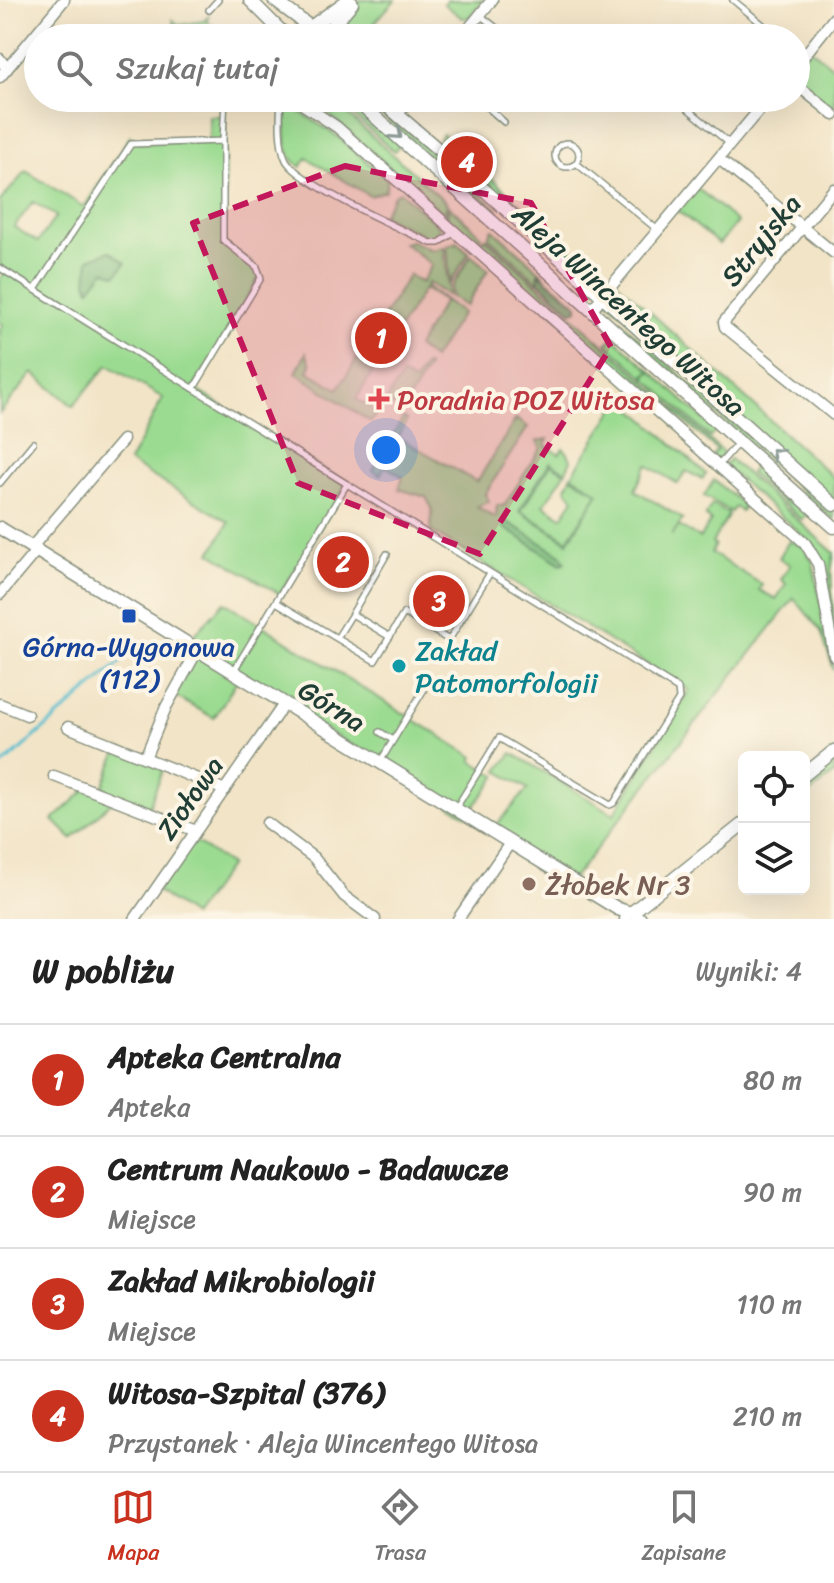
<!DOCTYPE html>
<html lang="pl">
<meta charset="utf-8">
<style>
body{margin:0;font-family:Sriracha,sans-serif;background:#f2f2f2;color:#222}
.controls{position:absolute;right:24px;bottom:24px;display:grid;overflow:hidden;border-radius:12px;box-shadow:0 8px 32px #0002}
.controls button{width:72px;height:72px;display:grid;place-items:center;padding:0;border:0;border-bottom:2px solid #e0e0e0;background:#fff;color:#222;font:40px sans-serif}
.you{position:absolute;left:386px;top:450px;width:28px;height:28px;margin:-20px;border:6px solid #fff;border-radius:50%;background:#1a73e8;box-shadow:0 0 0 12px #1a73e833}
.badge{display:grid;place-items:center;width:52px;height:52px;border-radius:50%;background:#c8321e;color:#fff;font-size:26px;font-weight:700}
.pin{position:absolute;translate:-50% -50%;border:4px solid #fff;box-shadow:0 2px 8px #0006}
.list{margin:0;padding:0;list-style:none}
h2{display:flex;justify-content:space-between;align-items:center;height:104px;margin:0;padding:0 32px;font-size:34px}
h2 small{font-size:26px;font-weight:400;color:#767676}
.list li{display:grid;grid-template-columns:52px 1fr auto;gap:24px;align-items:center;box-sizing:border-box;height:112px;padding:0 32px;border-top:2px solid #e0e0e0}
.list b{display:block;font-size:30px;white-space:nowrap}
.list p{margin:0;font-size:26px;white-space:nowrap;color:#767676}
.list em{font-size:26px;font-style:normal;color:#767676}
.icon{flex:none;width:44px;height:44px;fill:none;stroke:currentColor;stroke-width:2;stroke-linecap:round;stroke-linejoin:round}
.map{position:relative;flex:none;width:834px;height:919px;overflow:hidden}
.search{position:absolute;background:#fff;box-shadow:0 8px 32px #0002;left:24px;right:24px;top:24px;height:88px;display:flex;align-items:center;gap:20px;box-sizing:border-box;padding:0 28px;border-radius:44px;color:#767676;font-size:30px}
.sheet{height:552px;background:#fff}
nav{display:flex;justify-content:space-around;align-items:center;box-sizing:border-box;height:112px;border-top:2px solid #e0e0e0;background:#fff;font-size:22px;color:#767676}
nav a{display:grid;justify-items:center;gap:4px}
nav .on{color:#c8321e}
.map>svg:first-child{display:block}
</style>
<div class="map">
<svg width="834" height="919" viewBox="0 0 834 919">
<rect width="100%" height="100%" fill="#fcf5e5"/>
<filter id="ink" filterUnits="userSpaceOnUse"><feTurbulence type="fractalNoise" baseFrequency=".0125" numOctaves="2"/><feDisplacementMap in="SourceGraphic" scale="16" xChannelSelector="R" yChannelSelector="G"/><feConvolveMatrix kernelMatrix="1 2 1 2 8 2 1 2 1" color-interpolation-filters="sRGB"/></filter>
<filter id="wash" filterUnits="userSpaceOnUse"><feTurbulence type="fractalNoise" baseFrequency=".006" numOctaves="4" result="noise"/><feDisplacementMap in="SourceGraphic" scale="32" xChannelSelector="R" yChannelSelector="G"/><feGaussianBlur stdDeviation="1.8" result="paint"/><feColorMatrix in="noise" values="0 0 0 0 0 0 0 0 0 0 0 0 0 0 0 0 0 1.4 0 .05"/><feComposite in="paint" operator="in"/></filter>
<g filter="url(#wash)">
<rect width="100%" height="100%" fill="#f2e4c7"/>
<path fill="#9bdb91" stroke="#5d8c62" stroke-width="2" fill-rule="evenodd" d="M 360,0 L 395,0 L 361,38 L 350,38 L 343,19 Z
M 447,0 L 483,0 L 468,18 L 462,18 L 444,4 Z
M 209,15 L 207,21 L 223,36 L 227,33 L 234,38 L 159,38 L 161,33 L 166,36 L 174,27 L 173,20 L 179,25 L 204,21 Z
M 810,48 L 834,68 L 834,104 L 829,111 L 796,84 L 796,66 Z
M 310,98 L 329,98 L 447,203 L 445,215 Z
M 362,98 L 369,98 L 498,210 L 495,214 Z
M 291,106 L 337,136 L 388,180 L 385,191 L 370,196 L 307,158 L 301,167 C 282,156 286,132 286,112 Z
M 357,106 L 400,145 L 394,151 L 351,113 Z
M 209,116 L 224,116 L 225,243 L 252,263 L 261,274 L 194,388 L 347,484 L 280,594 L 211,553 L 229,522 L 129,462 L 163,398 L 108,365 L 73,406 L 33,373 L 0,413 L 0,329 L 3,325 L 0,323 L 0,278 L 7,270 L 0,267 L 0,201 L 26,171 L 84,207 L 130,136 L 140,142 L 209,141 ZM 33,202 L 56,216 L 38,242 L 14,227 Z
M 443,134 L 513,198 L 510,202 L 439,139 Z
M 696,187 L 737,222 L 719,244 L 677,210 Z
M 401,192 L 440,227 L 437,236 L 430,239 L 382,215 L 395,194 Z
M 518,202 L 591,267 L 597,274 L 592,274 L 515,205 Z
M 449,206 L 482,236 L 476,244 L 447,218 Z
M 493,229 L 544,275 L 538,282 L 488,237 Z
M 485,238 L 724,453 L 718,460 L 712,456 L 717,450 L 658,398 L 653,403 L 479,246 Z
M 411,241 L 432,250 L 444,247 L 449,296 L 428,283 L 426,286 L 462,313 L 433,359 L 417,347 L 444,301 L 424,289 L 395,335 L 378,325 L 409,275 L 421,283 L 432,265 L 404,243 Z
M 457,242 L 469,253 L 450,283 L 447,246 Z
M 471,255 L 488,270 L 466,306 L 452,297 L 451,288 Z
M 617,282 L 834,478 L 834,505 L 604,297 Z
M 618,319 L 834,513 L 834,520 L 616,323 Z
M 613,337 L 650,370 L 644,377 L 607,344 Z
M 389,338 L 393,340 L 356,399 L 377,412 L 371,422 L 296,373 L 306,353 L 311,365 L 308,371 L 338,389 L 363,349 L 371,349 L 375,343 L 383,347 Z
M 425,365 L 428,367 L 402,411 L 386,401 L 402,375 L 414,382 Z
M 651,371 L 716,431 L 710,437 L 645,378 Z
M 621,398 L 706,474 L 702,479 L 686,471 L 678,484 L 647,465 L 635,490 L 683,519 L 671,536 L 679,526 L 700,538 L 711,521 L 705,516 L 712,504 L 729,514 L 712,543 L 715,545 L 711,553 L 758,582 L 762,585 L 759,590 L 776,599 L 786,584 L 781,579 L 790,565 L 779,558 L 789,541 L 804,547 L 813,563 L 834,671 L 821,631 L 794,598 L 571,881 L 491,831 L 528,789 L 498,771 L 512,753 L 614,814 L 689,690 L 431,531 L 432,508 L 426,497 L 399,489 L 403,477 L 385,466 L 380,475 L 373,470 L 403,418 L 407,420 L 398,437 L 477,482 L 516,419 L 528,427 L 485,494 L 489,501 L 477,507 L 496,518 L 497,505 L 504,506 L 541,448 L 537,441 L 548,439 L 545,445 L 559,454 L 563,448 L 568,453 L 571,460 L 566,471 L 550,462 L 519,511 L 568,542 L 599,493 L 572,475 Z
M 730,459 L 834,553 L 831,571 L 834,641 L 823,571 L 816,547 L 724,466 Z
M 551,464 L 565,473 L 544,505 L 562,517 L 574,499 L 566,488 L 571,477 L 598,493 L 568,540 L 521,511 Z
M 756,466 L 808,513 L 802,520 L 750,473 Z
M 714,480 L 744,506 L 741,511 L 735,507 L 731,512 L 704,496 Z
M 224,602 L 474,757 L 472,761 L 497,776 L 467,816 L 239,677 L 214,718 L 173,695 L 197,652 L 186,644 Z
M 119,748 L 164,766 L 149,807 L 118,796 L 72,839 L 53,820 L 91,785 L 102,789 Z
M 834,751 L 834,774 L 804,798 L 804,775 Z
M 191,839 L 230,865 L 193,916 L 155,890 Z"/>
<path fill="#7cbb7b" stroke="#4e7c58" stroke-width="2" d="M 110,251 L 126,263 L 116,275 L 105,270 L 90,289 L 87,281 L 89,259 Z
M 539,273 L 578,305 L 578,309 L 572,312 L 538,281 Z
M 506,521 L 561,555 L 565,562 L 561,564 L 503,527 Z"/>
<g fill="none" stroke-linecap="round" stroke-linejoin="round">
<path stroke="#54bed0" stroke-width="3" d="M 0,767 L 133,651"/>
</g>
</g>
<g filter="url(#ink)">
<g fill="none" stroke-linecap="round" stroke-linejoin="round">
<defs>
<path id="service" d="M 733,0 L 779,38
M 209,10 L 218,0
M 480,15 L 509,38
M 281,98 C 280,115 278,144 286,160 C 299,184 402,230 431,243 L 439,243 L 455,232
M 477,98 L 504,122
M 675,98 L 729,143
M 464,106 L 471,98
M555 155a12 12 0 1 1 24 0a12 12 0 1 1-24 0Z
M 576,163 L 659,231
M 0,268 L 347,484
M 36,288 L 131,144 L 223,141 L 225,98
M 194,388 L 261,278 L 257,267 L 223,240 L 223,141
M 718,466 L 738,443
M 0,483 L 33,443
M 276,602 L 375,661 L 404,613 L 449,640 L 490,573
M 352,614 L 387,554
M 337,638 L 352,614 L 390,637
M 233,672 L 347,484 L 678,689 L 679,699 L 614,803 L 610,805 L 499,738 L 456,808
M 380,732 L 393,740
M 380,762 L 423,691"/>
<path id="minor" d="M 461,38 L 492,0
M 0,59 L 7,69
M 796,66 L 834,18
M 0,77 L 64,0
M 796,84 L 834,115
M 293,98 L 337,127 L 805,543 L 818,564 L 834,656
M 398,113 L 412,98
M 719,159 L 834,253
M 834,189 L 724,322 L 725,327 L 834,415
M 592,309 L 769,98
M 31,548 L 123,440
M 0,594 L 36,551
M 0,704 L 27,715
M 68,727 L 225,790
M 145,758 L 166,707 L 197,651
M 54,776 L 196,831
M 267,823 L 314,858 L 344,896 L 375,919
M 135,919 L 284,704
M 458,919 L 510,843
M 625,919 L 631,913 L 642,919"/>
<path id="tertiary" d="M 250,0 L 288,38
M 274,0 L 309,26
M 312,26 L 348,0
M 326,34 L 352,3
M 291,38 C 302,24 318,21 328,38
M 354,98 L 834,527
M 378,98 L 460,168 L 834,505
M 0,528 L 618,909 L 631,913 L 744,823
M 804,775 L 834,751"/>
</defs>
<use href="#service" stroke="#88907e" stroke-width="8"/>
<use href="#minor" stroke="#88907e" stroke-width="13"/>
<use href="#tertiary" stroke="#88907e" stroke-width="15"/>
<use href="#service" stroke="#fff" stroke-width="5"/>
<use href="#minor" stroke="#fff" stroke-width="10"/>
<use href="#tertiary" stroke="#fff" stroke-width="12"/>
</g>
<defs><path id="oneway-chevron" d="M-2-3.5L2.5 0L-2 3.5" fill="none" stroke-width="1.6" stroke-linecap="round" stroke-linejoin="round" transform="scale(2)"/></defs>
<g stroke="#8f9e9a">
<use href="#oneway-chevron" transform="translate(397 134) rotate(41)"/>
<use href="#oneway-chevron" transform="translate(776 453) rotate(-138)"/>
</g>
</g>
<path fill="#c2185b" fill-opacity="0.2" stroke="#c2185b" stroke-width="6" stroke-dasharray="16 10" stroke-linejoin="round" d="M 345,166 L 531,203 L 611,347 L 480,554 L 298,483 L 193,223 Z"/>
<path fill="#e0444e" stroke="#fcf5e5" stroke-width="3" d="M375 387h8v8h8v8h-8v8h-8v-8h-8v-8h8z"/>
<rect fill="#1a4fb4" stroke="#fcf5e5" stroke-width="3" x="121" y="608" width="16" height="16" rx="4"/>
<circle fill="#0f9aa8" stroke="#fcf5e5" stroke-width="3" cx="399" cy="666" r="8"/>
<circle fill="#8d6e63" stroke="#fcf5e5" stroke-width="3" cx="529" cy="884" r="8"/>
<g text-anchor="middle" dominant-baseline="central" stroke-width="8" stroke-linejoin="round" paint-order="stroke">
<g font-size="28" fill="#1f3d34" stroke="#fcf5e5">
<text transform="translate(761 240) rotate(-51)">Stryjska</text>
<text transform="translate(629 310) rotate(42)">Aleja Wincentego Witosa</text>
<text transform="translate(332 706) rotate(32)">Górna</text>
<text transform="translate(190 798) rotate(-55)">Ziołowa</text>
</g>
<g font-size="28" fill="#be3a42" stroke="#fcf5e5" text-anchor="start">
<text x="397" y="399">Poradnia POZ Witosa</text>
</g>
<g font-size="28" fill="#164399" stroke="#fcf5e5">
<text x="129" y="646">Górna-Wygonowa<tspan x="129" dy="32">(112)</tspan></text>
</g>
<g font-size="28" fill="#0d838f" stroke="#fcf5e5" text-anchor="start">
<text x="415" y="650">Zakład<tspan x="415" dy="32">Patomorfologii</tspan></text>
</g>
<g font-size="28" fill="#785e54" stroke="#fcf5e5" text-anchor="start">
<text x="545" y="884">Żłobek Nr 3</text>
</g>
</g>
</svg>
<div class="controls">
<button><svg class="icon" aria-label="locate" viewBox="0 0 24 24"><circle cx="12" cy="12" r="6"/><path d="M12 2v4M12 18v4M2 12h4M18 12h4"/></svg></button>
<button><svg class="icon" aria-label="layers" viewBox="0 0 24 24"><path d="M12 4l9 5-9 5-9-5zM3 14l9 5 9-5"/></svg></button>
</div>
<div class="you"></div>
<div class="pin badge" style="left:381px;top:338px">1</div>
<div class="pin badge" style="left:343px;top:562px">2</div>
<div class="pin badge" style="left:439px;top:601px">3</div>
<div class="pin badge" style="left:467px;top:162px">4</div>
<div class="search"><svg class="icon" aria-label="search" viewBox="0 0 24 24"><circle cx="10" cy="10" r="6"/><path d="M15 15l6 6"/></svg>Szukaj tutaj</div>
</div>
<section class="sheet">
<h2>W pobliżu<small>Wyniki: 4</small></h2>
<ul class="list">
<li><span class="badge">1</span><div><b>Apteka Centralna</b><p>Apteka</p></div><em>80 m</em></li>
<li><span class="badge">2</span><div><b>Centrum Naukowo - Badawcze</b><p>Miejsce</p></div><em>90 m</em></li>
<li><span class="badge">3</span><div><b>Zakład Mikrobiologii</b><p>Miejsce</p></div><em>110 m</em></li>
<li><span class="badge">4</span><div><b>Witosa-Szpital (376)</b><p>Przystanek · Aleja Wincentego Witosa</p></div><em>210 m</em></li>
</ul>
</section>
<nav>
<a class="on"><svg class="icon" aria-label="map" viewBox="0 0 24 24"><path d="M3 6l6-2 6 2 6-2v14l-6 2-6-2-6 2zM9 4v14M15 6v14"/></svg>Mapa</a>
<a><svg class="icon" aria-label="directions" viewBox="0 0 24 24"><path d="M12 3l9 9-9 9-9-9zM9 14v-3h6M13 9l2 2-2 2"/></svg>Trasa</a>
<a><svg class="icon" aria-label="saved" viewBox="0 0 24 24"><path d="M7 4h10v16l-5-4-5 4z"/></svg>Zapisane</a>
</nav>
